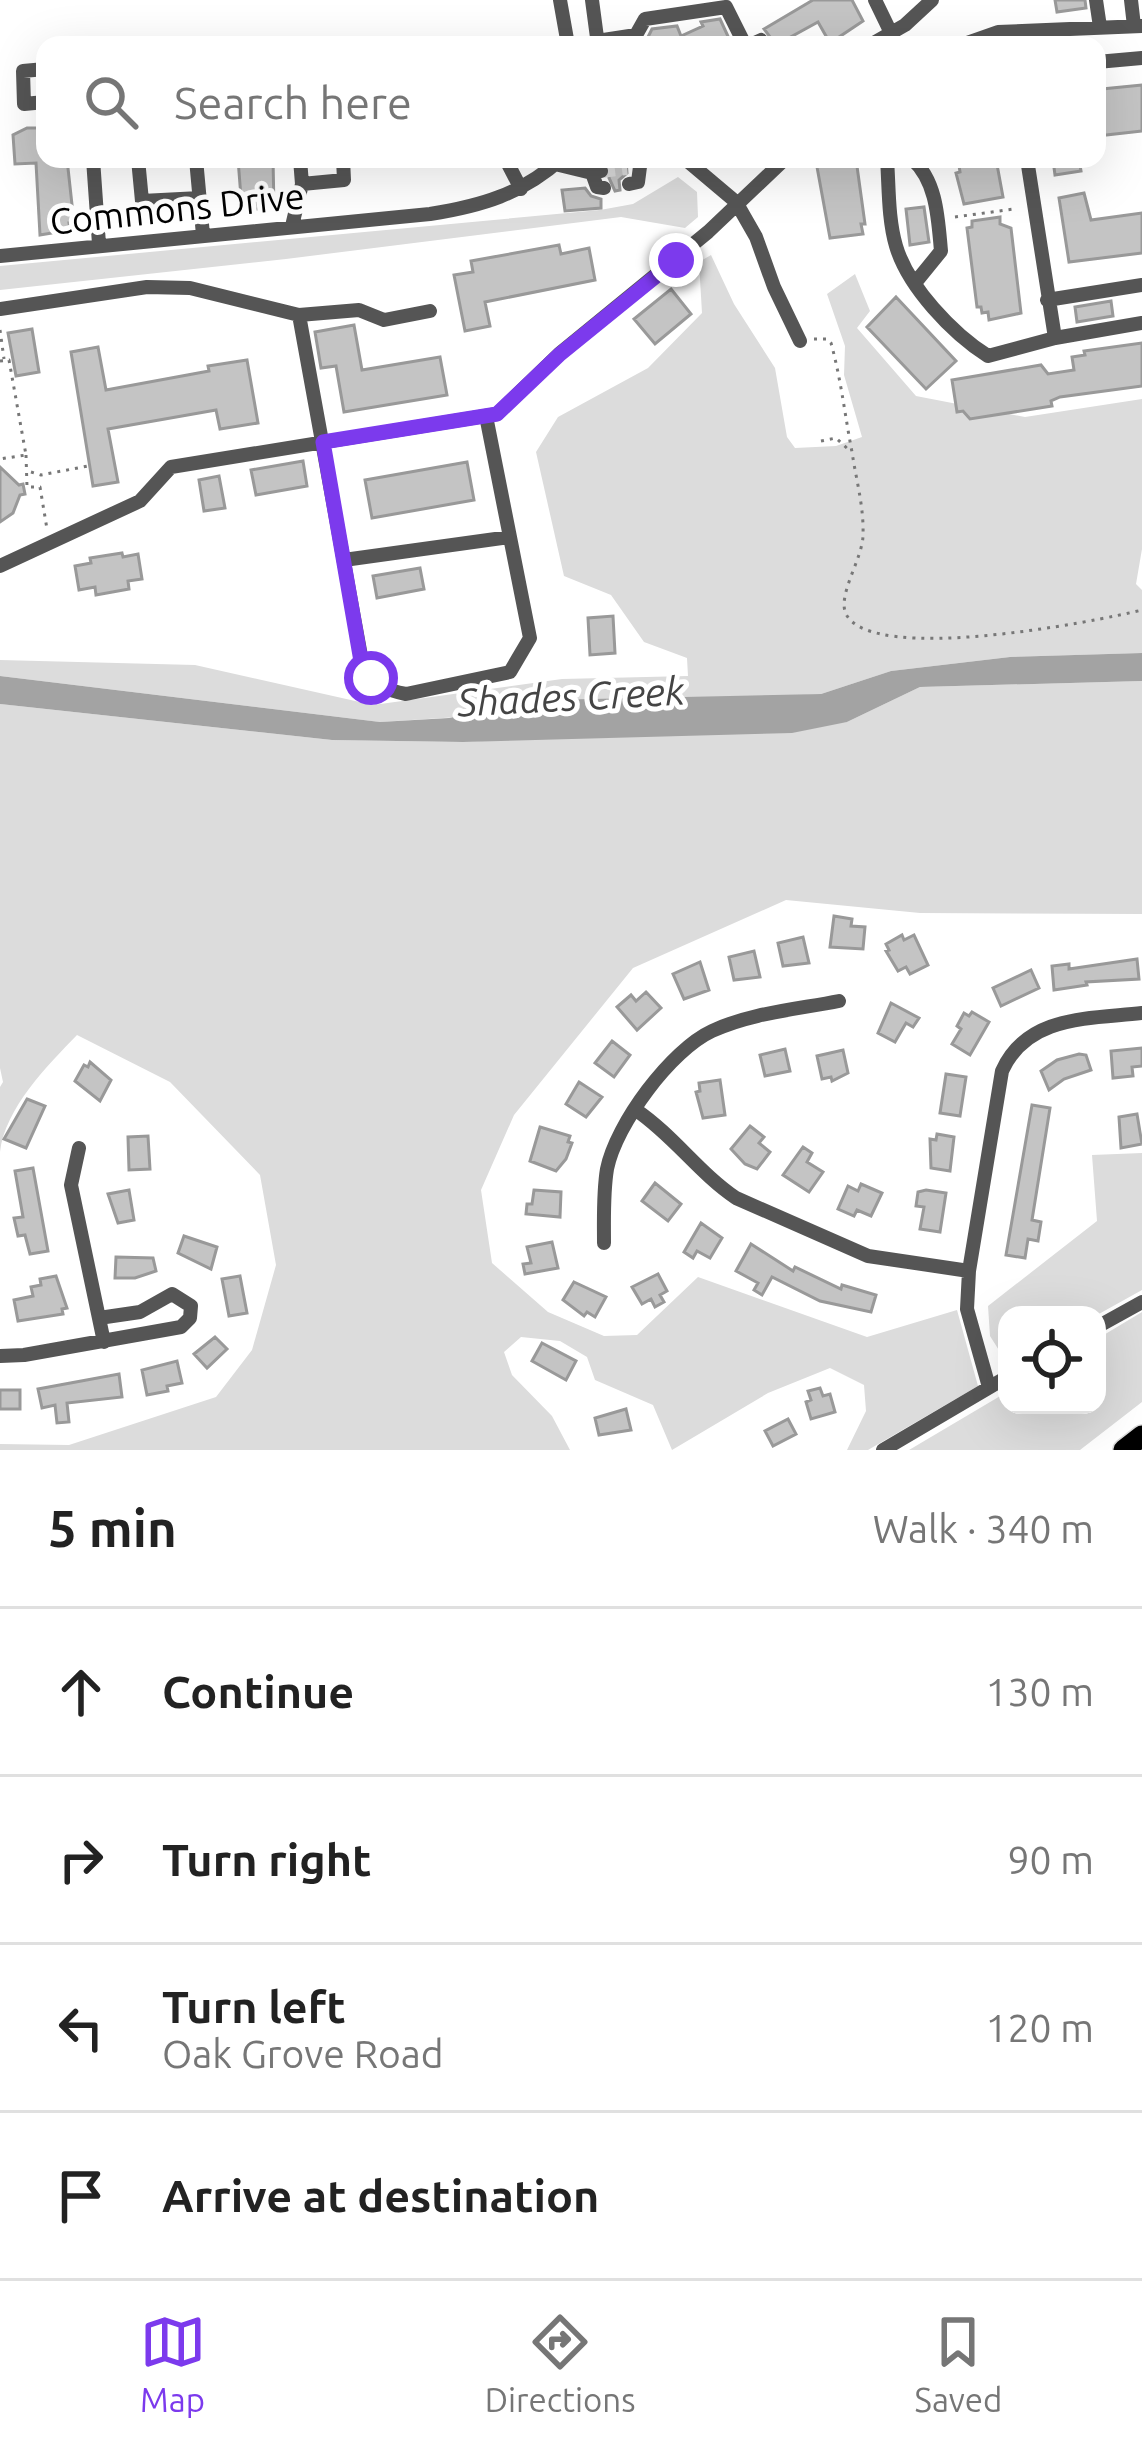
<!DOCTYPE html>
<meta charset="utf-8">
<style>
body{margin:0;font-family:Ubuntu,sans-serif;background:#f2f2f2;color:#222}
.controls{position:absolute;right:36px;bottom:36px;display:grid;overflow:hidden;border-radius:24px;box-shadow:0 12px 48px #0002}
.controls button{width:108px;height:108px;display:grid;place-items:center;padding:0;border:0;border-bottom:3px solid #e0e0e0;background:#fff;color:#222;font:60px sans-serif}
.stop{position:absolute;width:36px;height:36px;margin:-27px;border:9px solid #7c3aed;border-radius:50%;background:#fff}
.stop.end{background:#7c3aed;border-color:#fff;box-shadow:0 3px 12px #0008}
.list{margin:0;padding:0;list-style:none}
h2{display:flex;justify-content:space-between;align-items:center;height:156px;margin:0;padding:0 48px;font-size:51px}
h2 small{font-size:39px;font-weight:400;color:#767676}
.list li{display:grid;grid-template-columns:78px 1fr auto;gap:36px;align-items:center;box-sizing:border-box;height:168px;padding:0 48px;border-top:3px solid #e0e0e0}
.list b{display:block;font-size:45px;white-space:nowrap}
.list p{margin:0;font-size:39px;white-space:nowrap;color:#767676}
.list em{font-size:39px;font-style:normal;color:#767676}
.icon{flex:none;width:66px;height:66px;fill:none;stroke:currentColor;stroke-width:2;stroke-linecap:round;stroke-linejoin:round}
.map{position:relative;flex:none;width:1142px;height:1450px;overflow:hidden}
.search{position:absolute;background:#fff;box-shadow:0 12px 48px #0002;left:36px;right:36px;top:36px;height:132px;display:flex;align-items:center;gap:30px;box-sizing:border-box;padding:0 42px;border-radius:24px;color:#767676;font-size:45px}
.sheet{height:828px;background:#fff}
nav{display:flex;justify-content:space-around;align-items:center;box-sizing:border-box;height:168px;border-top:3px solid #e0e0e0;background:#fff;font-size:33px;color:#767676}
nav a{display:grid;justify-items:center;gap:6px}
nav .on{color:#7c3aed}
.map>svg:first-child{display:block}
</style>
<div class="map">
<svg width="1142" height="1450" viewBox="0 0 1142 1450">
<rect width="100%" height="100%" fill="#fff"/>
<path fill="#dcdcdc" d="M 678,177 L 697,192 L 698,217 L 685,228 L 621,217 L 286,259 L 0,290 L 0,266 L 600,210 L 633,204 Z
M 711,255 L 734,304 L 775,368 L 787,437 L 795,448 L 836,446 L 862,437 L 844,375 L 845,346 L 827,294 L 855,274 L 870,311 L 857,328 L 916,396 L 1025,417 L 1142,399 L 1142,549 L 1136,584 L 1142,590 L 1142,653 L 1010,657 L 891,671 L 821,694 L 380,722 L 0,676 L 0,660 L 195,665 L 373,705 L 562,679 L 688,676 L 687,658 L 644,642 L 611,595 L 564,576 L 536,452 L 558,417 L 648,368 L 702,313 L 699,262 Z
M 1142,681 L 1142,914 L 920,913 L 786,900 L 633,968 L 514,1115 L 481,1190 L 492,1263 L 548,1312 L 604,1336 L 637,1335 L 698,1277 L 867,1337 L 957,1310 L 978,1386 L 868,1450 L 847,1450 L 866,1411 L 864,1385 L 830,1368 L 768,1393 L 672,1450 L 653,1405 L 595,1380 L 587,1357 L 560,1341 L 521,1337 L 504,1352 L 512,1375 L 552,1416 L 570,1450 L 0,1450 L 0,1444 L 69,1445 L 216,1397 L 252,1350 L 276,1265 L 260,1175 L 170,1082 L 77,1035 C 48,1065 5,1108 0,1152 L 0,1087 L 3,1082 L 0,1068 L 0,704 L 332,740 L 463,742 L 847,722 L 920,687 Z
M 1142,1153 L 1142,1290 L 1097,1315 L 1007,1315 L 1007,1363 L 990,1336 L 988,1306 L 1097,1221 L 1092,1155 Z
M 1142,1312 L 1142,1402 L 1080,1450 L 909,1450 L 1007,1392 L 1007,1405 L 1097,1405 L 1097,1339 Z"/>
<path fill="#a3a3a3" d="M 1142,653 L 1142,681 L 920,687 L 847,722 L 792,733 L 463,742 L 332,740 L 0,704 L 0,676 L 380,722 L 449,718 L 546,700 L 821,694 L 891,671 L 1010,657 Z"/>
<path fill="#c4c4c4" stroke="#999" stroke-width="3" d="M 813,0 L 852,0 L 863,21 L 830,43 L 818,22 L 776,45 L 764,29 Z
M 1055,0 L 1085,0 L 1086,8 L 1057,12 Z
M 720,19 L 732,45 L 712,45 L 710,40 L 699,45 L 650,45 L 647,39 L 652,29 L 677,26 L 681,36 L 703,26 L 701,22 Z
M 1142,85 L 1142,131 L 1097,136 L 1097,93 L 1102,89 Z
M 27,128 L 45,128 L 45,159 L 67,159 L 74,223 L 69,223 L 70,230 L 40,235 L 36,163 L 15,164 L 13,135 Z
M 238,159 L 273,159 L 274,208 L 242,210 Z
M 611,159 L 626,159 L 627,173 L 619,180 L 620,190 L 615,191 L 609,178 Z
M 821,159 L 856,159 L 865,224 L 861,224 L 863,234 L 830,238 L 817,167 L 822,166 Z
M 958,159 L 996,159 L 1003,197 L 964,204 L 956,173 L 960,172 Z
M 1061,159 L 1079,159 L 1081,171 L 1055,175 L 1053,160 Z
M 585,188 L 591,196 L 601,199 L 601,208 L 565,211 L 562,190 Z
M 1084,193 L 1091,220 L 1142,213 L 1142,253 L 1069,262 L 1059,198 Z
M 924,207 L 929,242 L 910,245 L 906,209 Z
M 1000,217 L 1000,224 L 1011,228 L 1021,313 L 989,320 L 988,312 L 982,313 L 981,307 L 977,307 L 967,228 L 972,227 L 972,221 Z
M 559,245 L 561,254 L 589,248 L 595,280 L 485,302 L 490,326 L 465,331 L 454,275 L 473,272 L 471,261 Z
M 671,289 L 691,314 L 655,344 L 634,319 Z
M 896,297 L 956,361 L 926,389 L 867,327 Z
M 1111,301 L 1113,316 L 1077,322 L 1075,307 Z
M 354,325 L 362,370 L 440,357 L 447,395 L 344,412 L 336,366 L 321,368 L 315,332 Z
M 32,329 L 39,372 L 16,376 L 8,333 Z
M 1142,343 L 1142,386 L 1060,397 L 1051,401 L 1052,406 L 970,419 L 963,411 L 957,412 L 952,380 L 1041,365 L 1048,374 L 1074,370 L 1072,357 L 1085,355 L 1084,351 Z
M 98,347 L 106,390 L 209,371 L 208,366 L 247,360 L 258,423 L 220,429 L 216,410 L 108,429 L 118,482 L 93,486 L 71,352 Z
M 303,461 L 307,486 L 256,495 L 251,470 Z
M 467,462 L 474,500 L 372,518 L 365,480 Z
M 0,467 L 19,485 L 23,484 L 25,494 L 20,495 L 13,513 L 0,522 Z
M 219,476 L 225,508 L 204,511 L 199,480 Z
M 122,553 L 123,557 L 138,554 L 142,579 L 128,581 L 129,589 L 96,595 L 95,587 L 79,590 L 75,566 L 91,563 L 90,558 Z
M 420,568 L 424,589 L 377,598 L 373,576 Z
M 613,616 L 615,653 L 590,655 L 588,618 Z
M 834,916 L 852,919 L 851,926 L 865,927 L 863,949 L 830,947 Z
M 902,935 L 904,940 L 914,935 L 928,965 L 910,974 L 906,967 L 898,971 L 886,951 L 889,950 L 886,944 Z
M 803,937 L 809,963 L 783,966 L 778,943 Z
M 754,951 L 760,977 L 734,980 L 729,957 Z
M 1137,959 L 1139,979 L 1086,982 L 1087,985 L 1054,990 L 1052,966 L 1069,964 L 1069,969 Z
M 700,962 L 709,990 L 684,999 L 673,974 Z
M 1031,970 L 1039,988 L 1001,1006 L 993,988 Z
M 646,992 L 661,1008 L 637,1030 L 617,1007 L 631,995 L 636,1001 Z
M 891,1003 L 919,1018 L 913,1027 L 906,1023 L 895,1042 L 878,1033 Z
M 972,1012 L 989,1022 L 970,1055 L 952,1044 L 961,1029 L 957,1026 L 964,1013 L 969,1016 Z
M 612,1041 L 630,1055 L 614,1077 L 595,1063 Z
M 1142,1048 L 1142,1066 L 1132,1067 L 1133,1076 L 1113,1078 L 1111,1051 Z
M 785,1049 L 790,1071 L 765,1076 L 760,1055 Z
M 843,1050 L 848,1073 L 832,1081 L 831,1077 L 822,1079 L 817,1056 Z
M 1079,1054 L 1086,1055 L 1091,1070 L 1064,1079 L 1049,1090 L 1041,1071 L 1057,1060 Z
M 90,1062 L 111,1080 L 100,1101 L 75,1081 L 84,1065 L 88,1067 Z
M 946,1074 L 966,1077 L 960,1116 L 940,1113 Z
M 720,1080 L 725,1115 L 703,1118 L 696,1092 L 700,1091 L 699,1083 Z
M 579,1082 L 602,1097 L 586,1117 L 566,1104 Z
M 27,1099 L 45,1106 L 26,1148 L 4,1139 Z
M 1032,1105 L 1050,1108 L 1032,1220 L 1041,1222 L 1038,1241 L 1028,1239 L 1025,1258 L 1006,1255 Z
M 1137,1114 L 1142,1144 L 1121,1148 L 1119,1117 Z
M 750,1126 L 764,1137 L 759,1143 L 770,1152 L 757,1169 L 745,1164 L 731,1149 Z
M 540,1127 L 570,1136 L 568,1142 L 572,1143 L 566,1159 L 556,1171 L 530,1161 Z
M 937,1134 L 954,1137 L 950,1171 L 931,1168 L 930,1139 L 936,1140 Z
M 148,1136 L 150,1169 L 129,1170 L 128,1137 Z
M 803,1147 L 812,1153 L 807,1162 L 823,1172 L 809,1192 L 783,1175 Z
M 33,1168 L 48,1251 L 30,1254 L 25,1235 L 18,1236 L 14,1218 L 23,1217 L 15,1171 Z
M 655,1183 L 681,1204 L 668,1221 L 642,1201 Z
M 861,1184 L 882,1193 L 871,1216 L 857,1210 L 854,1216 L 838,1209 L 848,1186 L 858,1191 Z
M 129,1190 L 134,1220 L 118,1223 L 108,1194 Z
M 534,1190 L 561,1192 L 560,1217 L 526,1214 L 527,1204 L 532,1204 Z
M 926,1190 L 946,1193 L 940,1232 L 920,1229 L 924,1207 L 916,1206 L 918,1192 Z
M 701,1223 L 722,1238 L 710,1258 L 697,1251 L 693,1258 L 684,1252 Z
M 184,1236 L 217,1247 L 211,1269 L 178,1253 Z
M 552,1242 L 558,1268 L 525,1274 L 523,1264 L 531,1263 L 527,1247 Z
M 751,1244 L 793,1271 L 795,1267 L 841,1289 L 842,1285 L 876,1295 L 871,1312 L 820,1301 L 772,1277 L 762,1295 L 754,1290 L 758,1283 L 736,1271 Z
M 116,1257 L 153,1258 L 156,1271 L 135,1278 L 115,1278 Z
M 658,1274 L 667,1291 L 660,1295 L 664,1302 L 655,1307 L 651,1299 L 642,1304 L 632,1287 Z
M 56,1276 L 67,1308 L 62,1309 L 63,1314 L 18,1321 L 14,1300 L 33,1296 L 31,1287 L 41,1285 L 40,1279 Z
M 240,1276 L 247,1313 L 229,1316 L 222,1279 Z
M 574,1282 L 606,1297 L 595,1317 L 587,1312 L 584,1316 L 563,1300 Z
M 215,1337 L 227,1349 L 207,1368 L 194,1354 Z
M 542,1343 L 576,1361 L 566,1380 L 532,1361 Z
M 177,1361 L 182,1383 L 167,1386 L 168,1391 L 147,1395 L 142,1370 Z
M 119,1374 L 122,1397 L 67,1403 L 69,1422 L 57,1423 L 55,1405 L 42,1408 L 38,1389 Z
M 820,1388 L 823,1396 L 830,1394 L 835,1412 L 811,1419 L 806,1402 L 811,1400 L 808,1391 Z
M 0,1390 L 20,1390 L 20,1409 L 0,1409 Z
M 626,1409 L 631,1430 L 599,1435 L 595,1418 Z
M 788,1419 L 796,1434 L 773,1446 L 765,1431 Z"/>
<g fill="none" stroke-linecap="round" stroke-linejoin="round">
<path stroke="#d9d9d9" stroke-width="14" stroke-dasharray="14 7" stroke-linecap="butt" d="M 601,171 L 627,168"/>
<defs>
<path id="highway" d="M 1124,1450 L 1142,1436"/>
</defs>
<use href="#highway" stroke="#dbdbdb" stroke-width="24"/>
<path stroke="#777" stroke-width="3" stroke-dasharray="3 6" stroke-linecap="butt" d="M 955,217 L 1014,209
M 0,330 L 4,359
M 814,339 L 827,339 L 831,343 C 841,379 845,416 852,452 C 856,479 864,507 863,535 C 863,558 837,595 846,614 C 872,665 1093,622 1142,610
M 0,361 L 9,360 L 26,455 L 0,459
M 821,441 L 836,438 L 850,451
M 26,455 L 27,487 L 40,487 L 47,529
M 31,472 L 41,475 L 88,466"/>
<path stroke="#555" stroke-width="14" d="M 560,0 L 568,45
M 592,0 L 598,45
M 875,0 L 891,33
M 1096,0 L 1100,27
M 1131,0 L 1134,26
M 597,41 L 636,35 L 645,19 L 726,7 L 745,45
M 511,45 L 517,45
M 750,45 L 761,40 L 765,45
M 870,45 L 905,25 L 932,0
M 961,45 L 998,32 L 1142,26
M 1097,62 L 1142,58
M 45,69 L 23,71 L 24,104 L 45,102
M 93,159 L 99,244
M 138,159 L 142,201 L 200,198
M 196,159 L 203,235
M 685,159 L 736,202 L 756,237 L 774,287 L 800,341
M 887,159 C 889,187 888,219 896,246 C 908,287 953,334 988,356 L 1055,338 L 1027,159
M 912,159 C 937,181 938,219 941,251 L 915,283
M 506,160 L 521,189
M 555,164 L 592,173 L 595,160 L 600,160
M 601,171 L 592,173 L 597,187 L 604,188
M 302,184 L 344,180 L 343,159
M 629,184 L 638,182 L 641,159
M 292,226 L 302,184 L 300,159
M 0,256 L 430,214 C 481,206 522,194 561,159
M 1047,300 L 1142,285
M 0,309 L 147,287 L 190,288 L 299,315 L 363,667 C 375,684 385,690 406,694 L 510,672 L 530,638 L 486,416
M 299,315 L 359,310 L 384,320 L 430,311
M 1055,338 L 1142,323
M 344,560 L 510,537
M 0,566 L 140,501 L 171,467 L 497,414 L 559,354 L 708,232 L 785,159
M 636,1110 C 674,1136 699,1173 736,1198 L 868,1256 L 969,1271
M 79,1148 L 71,1185 L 104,1342
M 604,1243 C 604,1219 603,1193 607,1169 C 616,1124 671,1050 712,1031 C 750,1013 799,1009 839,1001
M 1097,1327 L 1142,1302
M 0,1356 L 24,1355 L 181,1327 L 190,1318 L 191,1306 L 172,1294 L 140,1312 L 99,1318
M 989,1387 L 967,1309 L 969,1271 L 1002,1071 C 1027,1015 1089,1019 1142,1013
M 883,1450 L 1007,1377"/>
<use href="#highway" stroke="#000" stroke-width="21"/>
</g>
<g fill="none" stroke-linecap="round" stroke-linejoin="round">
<path stroke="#7c3aed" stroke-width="15" d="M 371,678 L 362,667 L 323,442 L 497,414 L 559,355 L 676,260"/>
</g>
<g text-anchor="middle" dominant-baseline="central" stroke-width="10" stroke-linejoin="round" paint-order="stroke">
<g font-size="36" fill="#000" stroke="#fff">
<text transform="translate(177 208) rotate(-6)">Commons Drive</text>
</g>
<g font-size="39" font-style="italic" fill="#444" stroke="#fff">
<text transform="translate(571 696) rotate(-3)">Shades Creek</text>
</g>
</g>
</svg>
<div class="controls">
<button><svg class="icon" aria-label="locate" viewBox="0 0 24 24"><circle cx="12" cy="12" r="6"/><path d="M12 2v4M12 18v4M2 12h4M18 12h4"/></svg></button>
</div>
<div class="stop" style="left:371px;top:678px"></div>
<div class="stop end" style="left:676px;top:260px"></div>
<div class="search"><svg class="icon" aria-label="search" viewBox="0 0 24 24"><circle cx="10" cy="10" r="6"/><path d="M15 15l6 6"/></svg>Search here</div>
</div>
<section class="sheet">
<h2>5 min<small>Walk · 340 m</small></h2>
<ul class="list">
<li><svg class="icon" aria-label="ahead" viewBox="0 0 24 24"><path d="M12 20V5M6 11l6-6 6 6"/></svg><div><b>Continue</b></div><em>130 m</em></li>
<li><svg class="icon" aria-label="right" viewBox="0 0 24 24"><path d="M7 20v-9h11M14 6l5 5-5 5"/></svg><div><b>Turn right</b></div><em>90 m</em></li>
<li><svg class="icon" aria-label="left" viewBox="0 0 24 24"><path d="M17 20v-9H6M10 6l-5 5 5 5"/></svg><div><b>Turn left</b><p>Oak Grove Road</p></div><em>120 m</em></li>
<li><svg class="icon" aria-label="arrive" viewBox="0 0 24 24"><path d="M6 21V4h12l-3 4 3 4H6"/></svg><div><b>Arrive at destination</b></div></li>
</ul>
</section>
<nav>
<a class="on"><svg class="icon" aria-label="map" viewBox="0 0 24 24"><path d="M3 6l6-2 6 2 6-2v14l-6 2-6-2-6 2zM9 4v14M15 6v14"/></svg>Map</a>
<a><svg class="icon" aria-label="directions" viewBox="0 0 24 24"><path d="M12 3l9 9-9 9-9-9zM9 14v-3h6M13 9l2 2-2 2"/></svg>Directions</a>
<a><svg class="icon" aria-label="saved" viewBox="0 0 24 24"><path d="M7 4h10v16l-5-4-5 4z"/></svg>Saved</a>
</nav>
